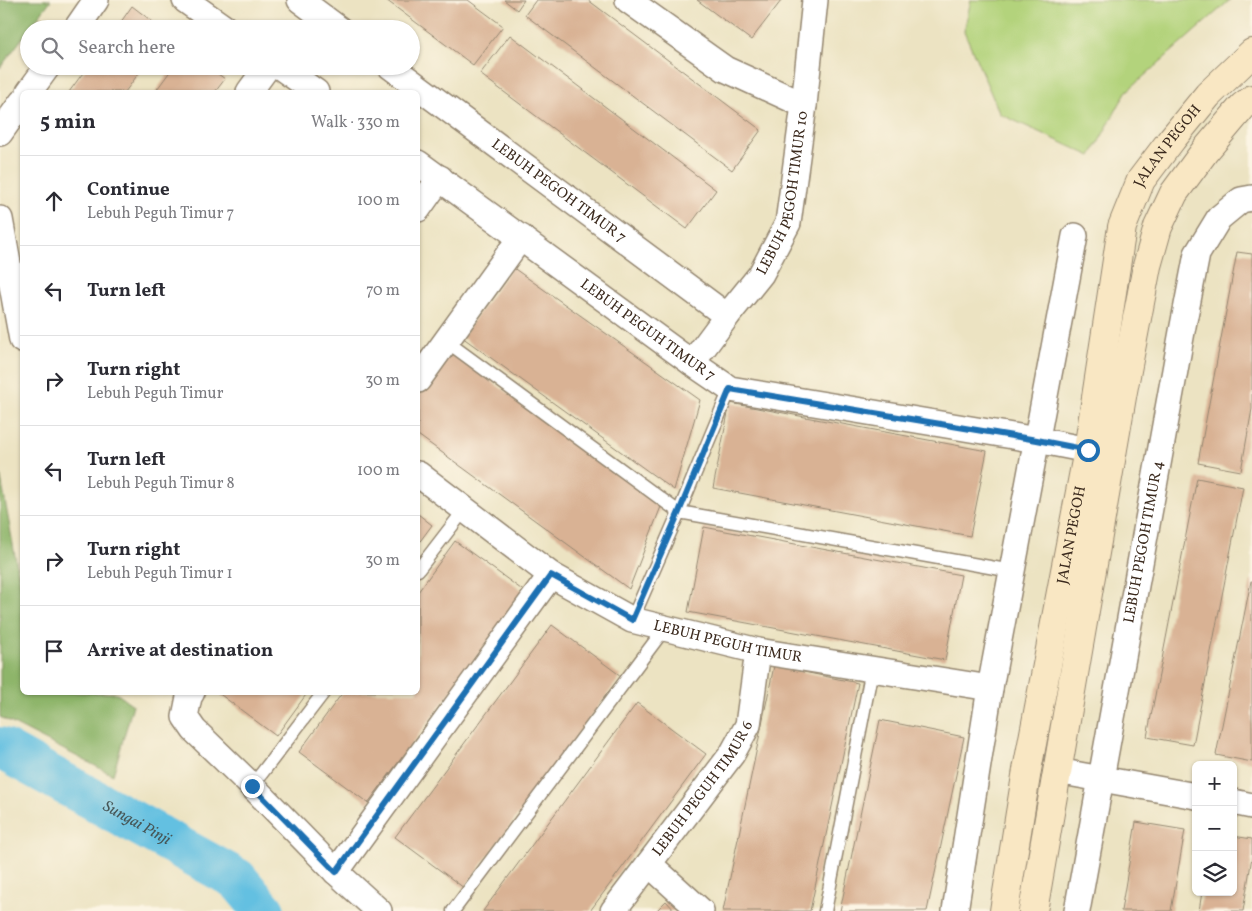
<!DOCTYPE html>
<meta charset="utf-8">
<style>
body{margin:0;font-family:Vollkorn,serif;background:#f7f7f7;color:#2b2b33}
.controls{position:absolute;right:15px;bottom:15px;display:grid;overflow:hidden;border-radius:8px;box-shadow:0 1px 4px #0004}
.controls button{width:45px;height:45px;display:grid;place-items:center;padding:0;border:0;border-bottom:1px solid #e1e1e2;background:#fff;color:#2b2b33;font:25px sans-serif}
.stop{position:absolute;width:15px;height:15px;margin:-11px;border:4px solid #1f6fb2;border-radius:50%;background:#fff}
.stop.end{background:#1f6fb2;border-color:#fff;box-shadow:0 1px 5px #0008}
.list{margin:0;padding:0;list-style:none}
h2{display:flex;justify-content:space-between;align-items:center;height:65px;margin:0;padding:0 20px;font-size:21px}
h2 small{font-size:16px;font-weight:400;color:#7c7c81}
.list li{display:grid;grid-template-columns:32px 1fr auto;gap:15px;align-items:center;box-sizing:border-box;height:90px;padding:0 20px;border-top:1px solid #e1e1e2}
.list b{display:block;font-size:19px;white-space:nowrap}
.list p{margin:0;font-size:16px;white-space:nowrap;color:#7c7c81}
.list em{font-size:16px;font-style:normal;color:#7c7c81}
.icon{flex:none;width:28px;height:28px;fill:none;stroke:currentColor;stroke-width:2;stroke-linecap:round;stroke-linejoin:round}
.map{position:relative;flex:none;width:1252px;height:911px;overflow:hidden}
.search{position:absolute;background:#fff;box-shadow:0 1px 4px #0004;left:20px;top:20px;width:400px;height:55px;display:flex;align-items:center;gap:12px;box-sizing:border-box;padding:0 18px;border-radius:28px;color:#7c7c81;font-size:19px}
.panel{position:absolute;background:#fff;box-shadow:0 1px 4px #0004;left:20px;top:90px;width:400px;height:605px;border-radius:8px}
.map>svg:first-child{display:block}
</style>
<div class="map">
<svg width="1252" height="911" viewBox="0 0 1252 911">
<rect width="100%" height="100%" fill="#fcf5e5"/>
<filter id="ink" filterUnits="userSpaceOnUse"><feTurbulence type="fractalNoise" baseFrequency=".02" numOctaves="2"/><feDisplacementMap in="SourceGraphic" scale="10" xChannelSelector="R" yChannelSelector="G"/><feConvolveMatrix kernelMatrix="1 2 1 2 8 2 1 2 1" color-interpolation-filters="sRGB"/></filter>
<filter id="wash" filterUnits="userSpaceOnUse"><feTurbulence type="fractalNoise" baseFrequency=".0096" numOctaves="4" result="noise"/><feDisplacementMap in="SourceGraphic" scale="20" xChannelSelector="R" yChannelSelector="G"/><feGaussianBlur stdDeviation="1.12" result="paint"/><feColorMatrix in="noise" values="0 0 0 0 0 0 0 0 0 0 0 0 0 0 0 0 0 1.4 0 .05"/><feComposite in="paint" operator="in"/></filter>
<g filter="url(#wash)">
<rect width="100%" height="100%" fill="#ece3c2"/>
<path fill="#b3d37b" stroke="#777e4c" d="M 971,0 L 1230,0 L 1126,92 L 1091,156 L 1000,114 L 964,31 Z"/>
<path fill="#8eb56b" stroke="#647044" d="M 0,0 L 51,0 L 0,68 Z
M 0,473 L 22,594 L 22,692 L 116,693 L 133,705 L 113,775 L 0,717 Z"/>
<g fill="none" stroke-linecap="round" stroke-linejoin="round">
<path stroke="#63c0e1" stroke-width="42" id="s1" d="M 0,748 L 237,879 L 264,911"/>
</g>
<g id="blocks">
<path fill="#d9b294" d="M 386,0 L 468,0 L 503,26 L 473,65 Z
M 504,0 L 524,0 L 517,10 Z
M 536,0 L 588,0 L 761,130 L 732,170 L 525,15 Z
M 697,0 L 780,0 L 781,1 L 751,40 Z
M 132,6 L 162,29 L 116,29 Z
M 510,35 L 716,190 L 687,229 L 480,74 Z
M 88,66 L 144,66 L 125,92 L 69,92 Z
M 174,66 L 207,66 L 225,79 L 215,92 L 155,92 Z
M 1237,252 L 1252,254 L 1252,409 L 1241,471 L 1198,463 Z
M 512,267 L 700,400 L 674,490 L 462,337 Z
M 449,351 L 662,504 L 629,589 L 418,435 L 418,396 Z
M 730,403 L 987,451 L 970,536 L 713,488 Z
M 1197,478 L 1243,487 L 1193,745 L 1147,737 Z
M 418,514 L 432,525 L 418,544 Z
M 704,527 L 961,575 L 945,660 L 688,612 Z
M 455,541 L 525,592 L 368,803 L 299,752 L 343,692 L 418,692 L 418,592 Z
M 1251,581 L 1252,581 L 1252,762 L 1216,755 Z
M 552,625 L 621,676 L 464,888 L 395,837 Z
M 774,666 L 858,683 L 810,911 L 723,911 Z
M 217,692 L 308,692 L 276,736 Z
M 637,703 L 706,754 L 590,911 L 483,911 Z
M 880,720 L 964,737 L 927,911 L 840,911 Z
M 1136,822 L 1185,830 L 1171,911 L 1121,911 Z
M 1233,836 L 1252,839 L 1252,857 L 1243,911 L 1199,911 L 1202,892 L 1233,892 Z
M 666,901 L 675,911 L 656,911 Z"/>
</g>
</g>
<g filter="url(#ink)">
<use href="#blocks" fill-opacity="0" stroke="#948670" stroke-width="1"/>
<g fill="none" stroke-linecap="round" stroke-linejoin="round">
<defs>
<path id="lane" d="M 446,341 L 679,512 L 1012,571
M 418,570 L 465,509
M 632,620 L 679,512 L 730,389
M 252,786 L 324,692
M 453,911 L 665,628
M 825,911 L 872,669"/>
<g id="street">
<path d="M 185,0 L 226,29"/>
<path d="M 300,0 L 339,29"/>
<path d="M 628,0 L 725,69 L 804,105"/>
<path d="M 76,29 L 96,0"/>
<path d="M 279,66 L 316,92"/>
<path id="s2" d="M 390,66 L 727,316"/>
<path d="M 29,92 L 48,66"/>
<path d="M 249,92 L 268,66"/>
<path d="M 0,133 L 22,102"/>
<path id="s3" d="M 418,163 L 692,363 L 730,389 L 1037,440 L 1088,450"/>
<path d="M 418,209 L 440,178"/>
<path d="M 0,219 L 22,340"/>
<path id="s4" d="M 692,363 L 727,316 L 761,274 L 788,223 L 804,105 L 815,0"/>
<path d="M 418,380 L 521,237"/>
<path id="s5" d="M 418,474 L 551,575 L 632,620 L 758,651 L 990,688"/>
<path d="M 192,692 L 189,697 L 185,717 L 194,730 L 252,786 L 336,872 L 379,911"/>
<path d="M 1057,771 L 1196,796"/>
<path d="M 1233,802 L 1252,806"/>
<path d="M 649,864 L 701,911"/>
<path d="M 336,872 L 551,575"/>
<path id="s6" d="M 613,911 L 732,754 L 748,725 L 758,651"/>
<path d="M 955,911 L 990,688 L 1075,236"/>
<path id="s7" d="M 1077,911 L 1183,326 L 1197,254 L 1219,218 L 1241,200 L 1252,198"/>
</g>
<g id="secondary">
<path id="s8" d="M 1004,911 L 1027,770 L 1088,450 L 1122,227 L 1141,180 L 1172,139 L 1208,95 L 1252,53"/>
<path d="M 1033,911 L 1123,391 L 1147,266 L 1158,227 L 1174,193 L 1205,151 L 1243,106 L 1252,99"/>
</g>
</defs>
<use href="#lane" stroke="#948670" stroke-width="15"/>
<use href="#street" stroke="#948670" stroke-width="28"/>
<use href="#secondary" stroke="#948670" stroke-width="30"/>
<use href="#lane" stroke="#fff" stroke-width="12"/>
<use href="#street" stroke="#fff" stroke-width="25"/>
<use href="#secondary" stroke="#f9e7c3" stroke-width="28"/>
</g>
</g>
<g fill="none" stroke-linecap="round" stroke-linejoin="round" filter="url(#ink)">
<path stroke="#1f6fb2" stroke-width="6" d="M 252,786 L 336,872 L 551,575 L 632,620 L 679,512 L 730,389 L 1037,440 L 1088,450"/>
</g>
<g text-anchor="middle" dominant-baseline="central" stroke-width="4" stroke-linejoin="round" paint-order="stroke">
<g font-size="15" fill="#3b2a1e" stroke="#fcf5e5">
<text stroke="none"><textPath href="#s8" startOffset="788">JALAN PEGOH</textPath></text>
<text stroke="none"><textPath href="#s2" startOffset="210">LEBUH PEGOH TIMUR 7</textPath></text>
<text stroke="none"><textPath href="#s4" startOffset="198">LEBUH PEGOH TIMUR 10</textPath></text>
<text stroke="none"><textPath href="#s3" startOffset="284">LEBUH PEGUH TIMUR 7</textPath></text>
<text stroke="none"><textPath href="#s8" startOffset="382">JALAN PEGOH</textPath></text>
<text stroke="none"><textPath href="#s7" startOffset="375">LEBUH PEGOH TIMUR 4</textPath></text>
<text stroke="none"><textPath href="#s5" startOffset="358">LEBUH PEGUH TIMUR</textPath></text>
<text stroke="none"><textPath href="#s6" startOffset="152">LEBUH PEGUH TIMUR 6</textPath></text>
</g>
<g font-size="16" font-style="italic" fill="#475758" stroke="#fcf5e5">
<text stroke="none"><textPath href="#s1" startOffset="156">Sungai Pinji</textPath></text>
</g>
</g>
</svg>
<div class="controls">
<button>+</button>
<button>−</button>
<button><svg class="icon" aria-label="layers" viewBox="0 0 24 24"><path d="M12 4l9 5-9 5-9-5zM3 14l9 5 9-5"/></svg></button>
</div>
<div class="stop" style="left:1088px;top:450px"></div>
<div class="stop end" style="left:252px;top:786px"></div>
<div class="search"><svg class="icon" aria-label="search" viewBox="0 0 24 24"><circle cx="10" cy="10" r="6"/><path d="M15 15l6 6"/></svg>Search here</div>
<section class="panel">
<h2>5 min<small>Walk · 330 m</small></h2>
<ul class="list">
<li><svg class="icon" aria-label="ahead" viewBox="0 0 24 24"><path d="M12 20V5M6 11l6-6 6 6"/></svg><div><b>Continue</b><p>Lebuh Peguh Timur 7</p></div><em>100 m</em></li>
<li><svg class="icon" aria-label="left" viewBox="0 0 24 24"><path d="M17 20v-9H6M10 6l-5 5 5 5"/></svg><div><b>Turn left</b></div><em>70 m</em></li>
<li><svg class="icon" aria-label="right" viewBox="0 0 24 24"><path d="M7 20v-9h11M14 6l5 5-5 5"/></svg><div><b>Turn right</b><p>Lebuh Peguh Timur</p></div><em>30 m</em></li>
<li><svg class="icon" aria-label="left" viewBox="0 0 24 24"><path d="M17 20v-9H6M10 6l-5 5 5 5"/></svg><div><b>Turn left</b><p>Lebuh Peguh Timur 8</p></div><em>100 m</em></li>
<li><svg class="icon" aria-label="right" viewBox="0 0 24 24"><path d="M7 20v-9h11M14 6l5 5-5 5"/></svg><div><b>Turn right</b><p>Lebuh Peguh Timur 1</p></div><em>30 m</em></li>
<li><svg class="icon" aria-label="arrive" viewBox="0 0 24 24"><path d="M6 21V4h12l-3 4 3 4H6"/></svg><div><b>Arrive at destination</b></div></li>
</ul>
</section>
</div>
